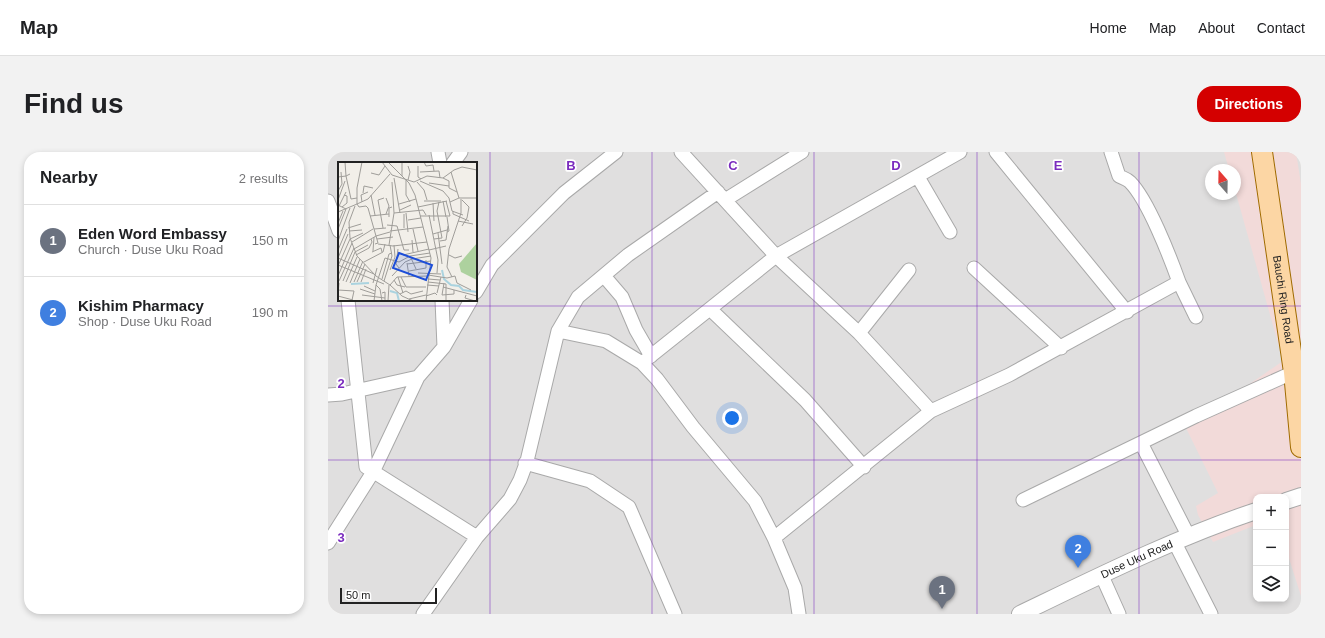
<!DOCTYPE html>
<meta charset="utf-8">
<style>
body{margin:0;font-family:Helvetica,sans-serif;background:#f2f2f2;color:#202124}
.controls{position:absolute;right:12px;bottom:12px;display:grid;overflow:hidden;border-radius:8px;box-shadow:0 2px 6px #0003}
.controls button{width:36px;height:36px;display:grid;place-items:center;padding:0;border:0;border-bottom:1px solid #e0e0e0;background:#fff;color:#202124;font:20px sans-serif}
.compass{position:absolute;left:877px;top:12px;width:36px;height:36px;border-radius:50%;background:#fff;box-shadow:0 2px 6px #0003;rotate:340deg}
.scale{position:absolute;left:12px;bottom:10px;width:97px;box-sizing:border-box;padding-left:4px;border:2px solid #222;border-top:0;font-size:11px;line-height:14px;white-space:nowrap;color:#222;-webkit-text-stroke:3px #fff;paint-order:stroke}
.you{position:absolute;left:404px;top:266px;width:14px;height:14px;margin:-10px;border:3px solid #fff;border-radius:50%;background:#1a73e8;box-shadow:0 0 0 6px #1a73e833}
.badge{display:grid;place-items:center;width:26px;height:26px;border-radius:50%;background:#d40000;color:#fff;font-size:13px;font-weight:700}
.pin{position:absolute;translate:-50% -33px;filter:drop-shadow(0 1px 2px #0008)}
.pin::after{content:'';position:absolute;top:21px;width:14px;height:12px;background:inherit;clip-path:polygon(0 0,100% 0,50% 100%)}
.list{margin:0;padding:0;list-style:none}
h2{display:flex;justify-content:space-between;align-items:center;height:52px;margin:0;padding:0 16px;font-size:17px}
h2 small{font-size:13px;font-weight:400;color:#757577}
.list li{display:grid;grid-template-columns:26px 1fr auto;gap:12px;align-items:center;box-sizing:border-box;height:72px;padding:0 16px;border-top:1px solid #e0e0e0}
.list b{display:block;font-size:15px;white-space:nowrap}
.list p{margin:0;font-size:13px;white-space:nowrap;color:#757577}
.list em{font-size:13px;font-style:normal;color:#757577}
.icon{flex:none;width:22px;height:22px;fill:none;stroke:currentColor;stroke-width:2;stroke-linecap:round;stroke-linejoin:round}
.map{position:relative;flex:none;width:973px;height:462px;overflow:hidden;border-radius:16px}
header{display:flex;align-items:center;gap:24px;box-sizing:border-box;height:56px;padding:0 20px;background:#fff;border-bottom:1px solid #e0e0e0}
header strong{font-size:19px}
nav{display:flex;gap:22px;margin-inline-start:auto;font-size:14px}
.intro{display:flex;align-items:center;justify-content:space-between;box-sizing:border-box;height:96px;padding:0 24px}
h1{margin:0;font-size:28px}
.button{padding:10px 18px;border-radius:16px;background:#d40000;color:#fff;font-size:14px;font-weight:700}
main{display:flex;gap:24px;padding:0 24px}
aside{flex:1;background:#fff;border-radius:16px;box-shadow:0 2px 6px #0003}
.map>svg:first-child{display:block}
</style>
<header>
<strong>Map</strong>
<nav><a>Home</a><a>Map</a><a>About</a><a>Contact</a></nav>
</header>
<div class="intro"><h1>Find us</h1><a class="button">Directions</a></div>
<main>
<aside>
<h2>Nearby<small>2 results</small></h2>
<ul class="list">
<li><span class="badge" style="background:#6b7280">1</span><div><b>Eden Word Embassy</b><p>Church · Duse Uku Road</p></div><em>150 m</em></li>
<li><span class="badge" style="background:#3f7fe0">2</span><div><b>Kishim Pharmacy</b><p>Shop · Duse Uku Road</p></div><em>190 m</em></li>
</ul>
</aside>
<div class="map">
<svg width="973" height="462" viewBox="0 0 973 462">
<rect width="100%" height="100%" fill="#f2efe9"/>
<path fill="#e0dfdf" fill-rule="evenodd" d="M 0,0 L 973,0 L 973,462 L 0,462 ZM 11,11 L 148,11 L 148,148 L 11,148 ZM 883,18 L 907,18 L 907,42 L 883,42 ZM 928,345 L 958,345 L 958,447 L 928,447 Z"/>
<path fill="#f2dad9" d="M 896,0 L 968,0 L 973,32 L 973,444 L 958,397 L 958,345 L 928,345 L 928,373 L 885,390 L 870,363 L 868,354 L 890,341 L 858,276 L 955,209 L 907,38 L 907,18 L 901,18 Z"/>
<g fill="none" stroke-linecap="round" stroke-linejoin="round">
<defs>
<path id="minor" d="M 110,0 L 112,11
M 353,0 L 448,104 L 531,181 L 603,259
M 668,0 L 799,160
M 125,11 L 133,0
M 590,25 L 622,80
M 397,48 L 474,0
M 0,49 L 11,79
M 646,116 L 733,196
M 276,124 L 294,145 L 308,178 L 323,204
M 851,130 L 868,165
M 148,140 L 164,113 L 236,41 L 288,0
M 20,148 L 38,315 L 149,385
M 114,148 L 116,195
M 382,157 L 477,248 L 536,315
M 230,179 L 278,189 L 314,211 L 329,227 L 365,275 L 427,349 L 446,386 L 467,436 L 471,462
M 531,181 L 581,118
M 314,211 L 448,104 L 632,0
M 0,243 L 14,242 L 90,225 L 116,195 L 143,148
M 813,291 L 861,385
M 197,311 L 262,329 L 301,355 L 347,462
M 695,348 L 868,264 L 966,220 L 972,219
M 446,386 L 603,259 L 681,223 L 851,130 C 842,105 820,48 802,30 C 799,27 795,26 791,24 L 783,0
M 0,391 L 45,320 L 90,225
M 847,391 L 883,462
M 774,424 L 791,462
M 95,462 L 149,385 L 182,347 L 192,328 L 199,309 L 230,179 L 250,145 L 300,103 L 390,40"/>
<g id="tertiary">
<path d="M 958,349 L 973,344"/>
<path id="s1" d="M 692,462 C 769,425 847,386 928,359"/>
</g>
<g id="primary">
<path id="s2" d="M 934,0 L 966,220 L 973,295"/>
</g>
</defs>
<use href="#minor" stroke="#a9a9a9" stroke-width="15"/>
<use href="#tertiary" stroke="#a9a9a9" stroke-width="18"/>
<use href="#primary" stroke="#a06b00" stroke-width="22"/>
<use href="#minor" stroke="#fff" stroke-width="13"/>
<use href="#tertiary" stroke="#fff" stroke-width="16"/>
<use href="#primary" stroke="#fcd6a4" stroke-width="20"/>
</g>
<path fill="none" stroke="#7b2cbf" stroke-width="1" stroke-opacity="0.55" d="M 162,0 L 162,462M 324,0 L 324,462M 486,0 L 486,462M 649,0 L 649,462M 811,0 L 811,462M 0,154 L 973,154M 0,308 L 973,308"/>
<g text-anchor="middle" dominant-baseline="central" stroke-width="3.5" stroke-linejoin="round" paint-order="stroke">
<g font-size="11" fill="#222" stroke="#fff">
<text stroke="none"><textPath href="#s2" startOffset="149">Bauchi Ring Road</textPath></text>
<text stroke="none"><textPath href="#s1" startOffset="129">Duse Uku Road</textPath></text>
</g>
</g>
<g transform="translate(10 10)">
<rect width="139" height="139" fill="#f2efe9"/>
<path d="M 139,81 L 139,118 L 123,110 L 121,102 Z" fill="#add19e"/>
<path fill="none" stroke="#aad3df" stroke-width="2" d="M 104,108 L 106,117 L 113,123 L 121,124 L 125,128 L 139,130M 13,122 L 31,121M 52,129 L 59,131 L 61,139"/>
<path fill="none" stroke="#9f9d99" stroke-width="1" d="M 44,0 L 54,13 L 76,20 L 89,14 L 105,16 L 116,8 L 124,5 L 139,8M 50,0 L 71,21 L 77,33 L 93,96 L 88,139M 86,0 L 88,4 L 95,3 L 96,9M 80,4 L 80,15 L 83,17M 82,10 L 101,9 L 102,16M 113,10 L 121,36M 33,11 L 41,13 L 47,4M 12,12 L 8,14 L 13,37 L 19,36M 64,14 L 64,0M 0,15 L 8,14 L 7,0M 56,16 L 62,51M 105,16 L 111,19 L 111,26 L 119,30M 68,18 L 68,33 L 72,40M 70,18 L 72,10 L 70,4M 82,19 L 105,29 L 111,36 L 114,49 L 125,53M 54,20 L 56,51M 79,20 L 86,28 L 89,38M 91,21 L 111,24M 0,29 L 4,22 L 3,10M 25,31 L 26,24 L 35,26M 33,33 L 37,53M 48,36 L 51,44 L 48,52M 0,38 L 7,19M 86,39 L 103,39M 105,39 L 108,55M 24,40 L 23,33 L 30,30M 112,40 L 121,36 L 139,36M 95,41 L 96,59M 19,42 L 21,45 L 28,44 L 30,46 L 40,81 L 37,82M 19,42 L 30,37 L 52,12M 61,42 L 78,37M 0,43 L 8,47 L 0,67M 17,44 L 11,60 L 12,76 L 19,94 L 38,114 L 52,123 L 59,115 L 90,114M 4,45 L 9,41 L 9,34 L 6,33M 80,45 L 109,39M 0,46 L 8,30M 62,48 L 73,43M 115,49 L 115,52 L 131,59M 0,50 L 19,42 L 19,26 L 24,0M 68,51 L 70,70M 66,52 L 66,66M 91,53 L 100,98 L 99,111M 32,54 L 51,52M 82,54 L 112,54 L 108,39M 51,55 L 51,46 L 54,45M 70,58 L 83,56M 120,59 L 135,62M 0,61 L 5,49M 49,63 L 59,64 L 66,88 L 71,88M 124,64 L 129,56 L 131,45 L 124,38M 10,66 L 23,62M 45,66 L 40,38 L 46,36M 36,67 L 48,66M 75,67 L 80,89M 11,69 L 24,68M 52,69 L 85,65M 109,70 L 111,69 L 109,55M 100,71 L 104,102M 95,72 L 109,68M 12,77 L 25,71M 39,77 L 55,75M 96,77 L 104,76 L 99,49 L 101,40M 74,78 L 75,90M 0,79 L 12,46M 102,79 L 108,78 L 110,64M 14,80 L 35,67M 40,82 L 55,84 L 89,80M 51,83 L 56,51 L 85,48 L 88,53M 16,87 L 38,74 L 52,70M 60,87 L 58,102 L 61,106M 0,88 L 9,67M 91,88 L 108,84M 35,89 L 36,75M 34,90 L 43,86 L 44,90M 18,93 L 31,86 L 34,80 L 33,77M 65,93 L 91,87M 111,93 L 117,96 L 124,94M 0,96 L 36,112M 0,96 L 10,72M 73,96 L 78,107M 74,97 L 93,94M 26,100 L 45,90 L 47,82M 69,101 L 71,114M 69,102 L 93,99M 0,103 L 46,122M 0,104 L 12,77M 52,108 L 57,95 L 56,83M 71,109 L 88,106 L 88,98M 80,111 L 103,112M 90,113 L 109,116 L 117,114 L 119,121 L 133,128M 0,114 L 14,81M 54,114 L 67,100 L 74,97M 60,115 L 65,131M 63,115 L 68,125 L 88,125M 114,115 L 109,105 L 111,87 L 123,51 L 123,37M 44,117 L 51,92 L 54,91M 90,117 L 102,118M 56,118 L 59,123 L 67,125M 1,119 L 16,86M 5,119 L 17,90 L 30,83M 46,119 L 54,94 L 52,83M 8,120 L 19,95M 16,120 L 25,99M 19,120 L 27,102M 23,120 L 28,107M 90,120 L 108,122 L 108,139M 12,121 L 22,97M 35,121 L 39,106M 106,121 L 104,133 L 116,132 L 116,128M 38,123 L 42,127 L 44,139M 52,123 L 64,134 L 75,139M 89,123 L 101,124M 26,124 L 37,129M 105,125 L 139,134M 22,127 L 37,132M 0,128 L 16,129 L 14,138M 44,131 L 47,130 L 47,139M 99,131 L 103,115M 62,132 L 68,129 L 73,132 L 85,129M 0,133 L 1,121M 24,133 L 47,136M 128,133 L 127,136 L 137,139M 0,134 L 15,138M 88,134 L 97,131 L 99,133M 71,137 L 88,133M 36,139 L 38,123 L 47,96 L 61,100 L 72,94 L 92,91M 50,139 L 51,123"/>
<path fill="#1d4ed8" fill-opacity="0.15" stroke="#1d4ed8" stroke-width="2" d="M 61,91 L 94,103 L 88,118 L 55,106 Z"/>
<rect width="139" height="139" fill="none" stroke="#222" stroke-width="2"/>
</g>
<g font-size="13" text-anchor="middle" font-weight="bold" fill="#7b2cbf" stroke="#fff" stroke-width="3.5" stroke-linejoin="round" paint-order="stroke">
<text x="243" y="18">B</text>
<text x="405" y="18">C</text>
<text x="568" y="18">D</text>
<text x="730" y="18">E</text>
<text x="13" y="236">2</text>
<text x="13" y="390">3</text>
</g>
</svg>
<div class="controls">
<button>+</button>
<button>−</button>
<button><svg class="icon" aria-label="layers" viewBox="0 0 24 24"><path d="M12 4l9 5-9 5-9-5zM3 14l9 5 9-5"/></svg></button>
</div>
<svg class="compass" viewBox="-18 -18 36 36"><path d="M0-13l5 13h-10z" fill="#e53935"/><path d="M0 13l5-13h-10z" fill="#757577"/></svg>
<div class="scale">50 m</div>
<div class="you"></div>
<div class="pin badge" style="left:614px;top:457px;background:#6b7280">1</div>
<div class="pin badge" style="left:750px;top:416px;background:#3f7fe0">2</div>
</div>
</main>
